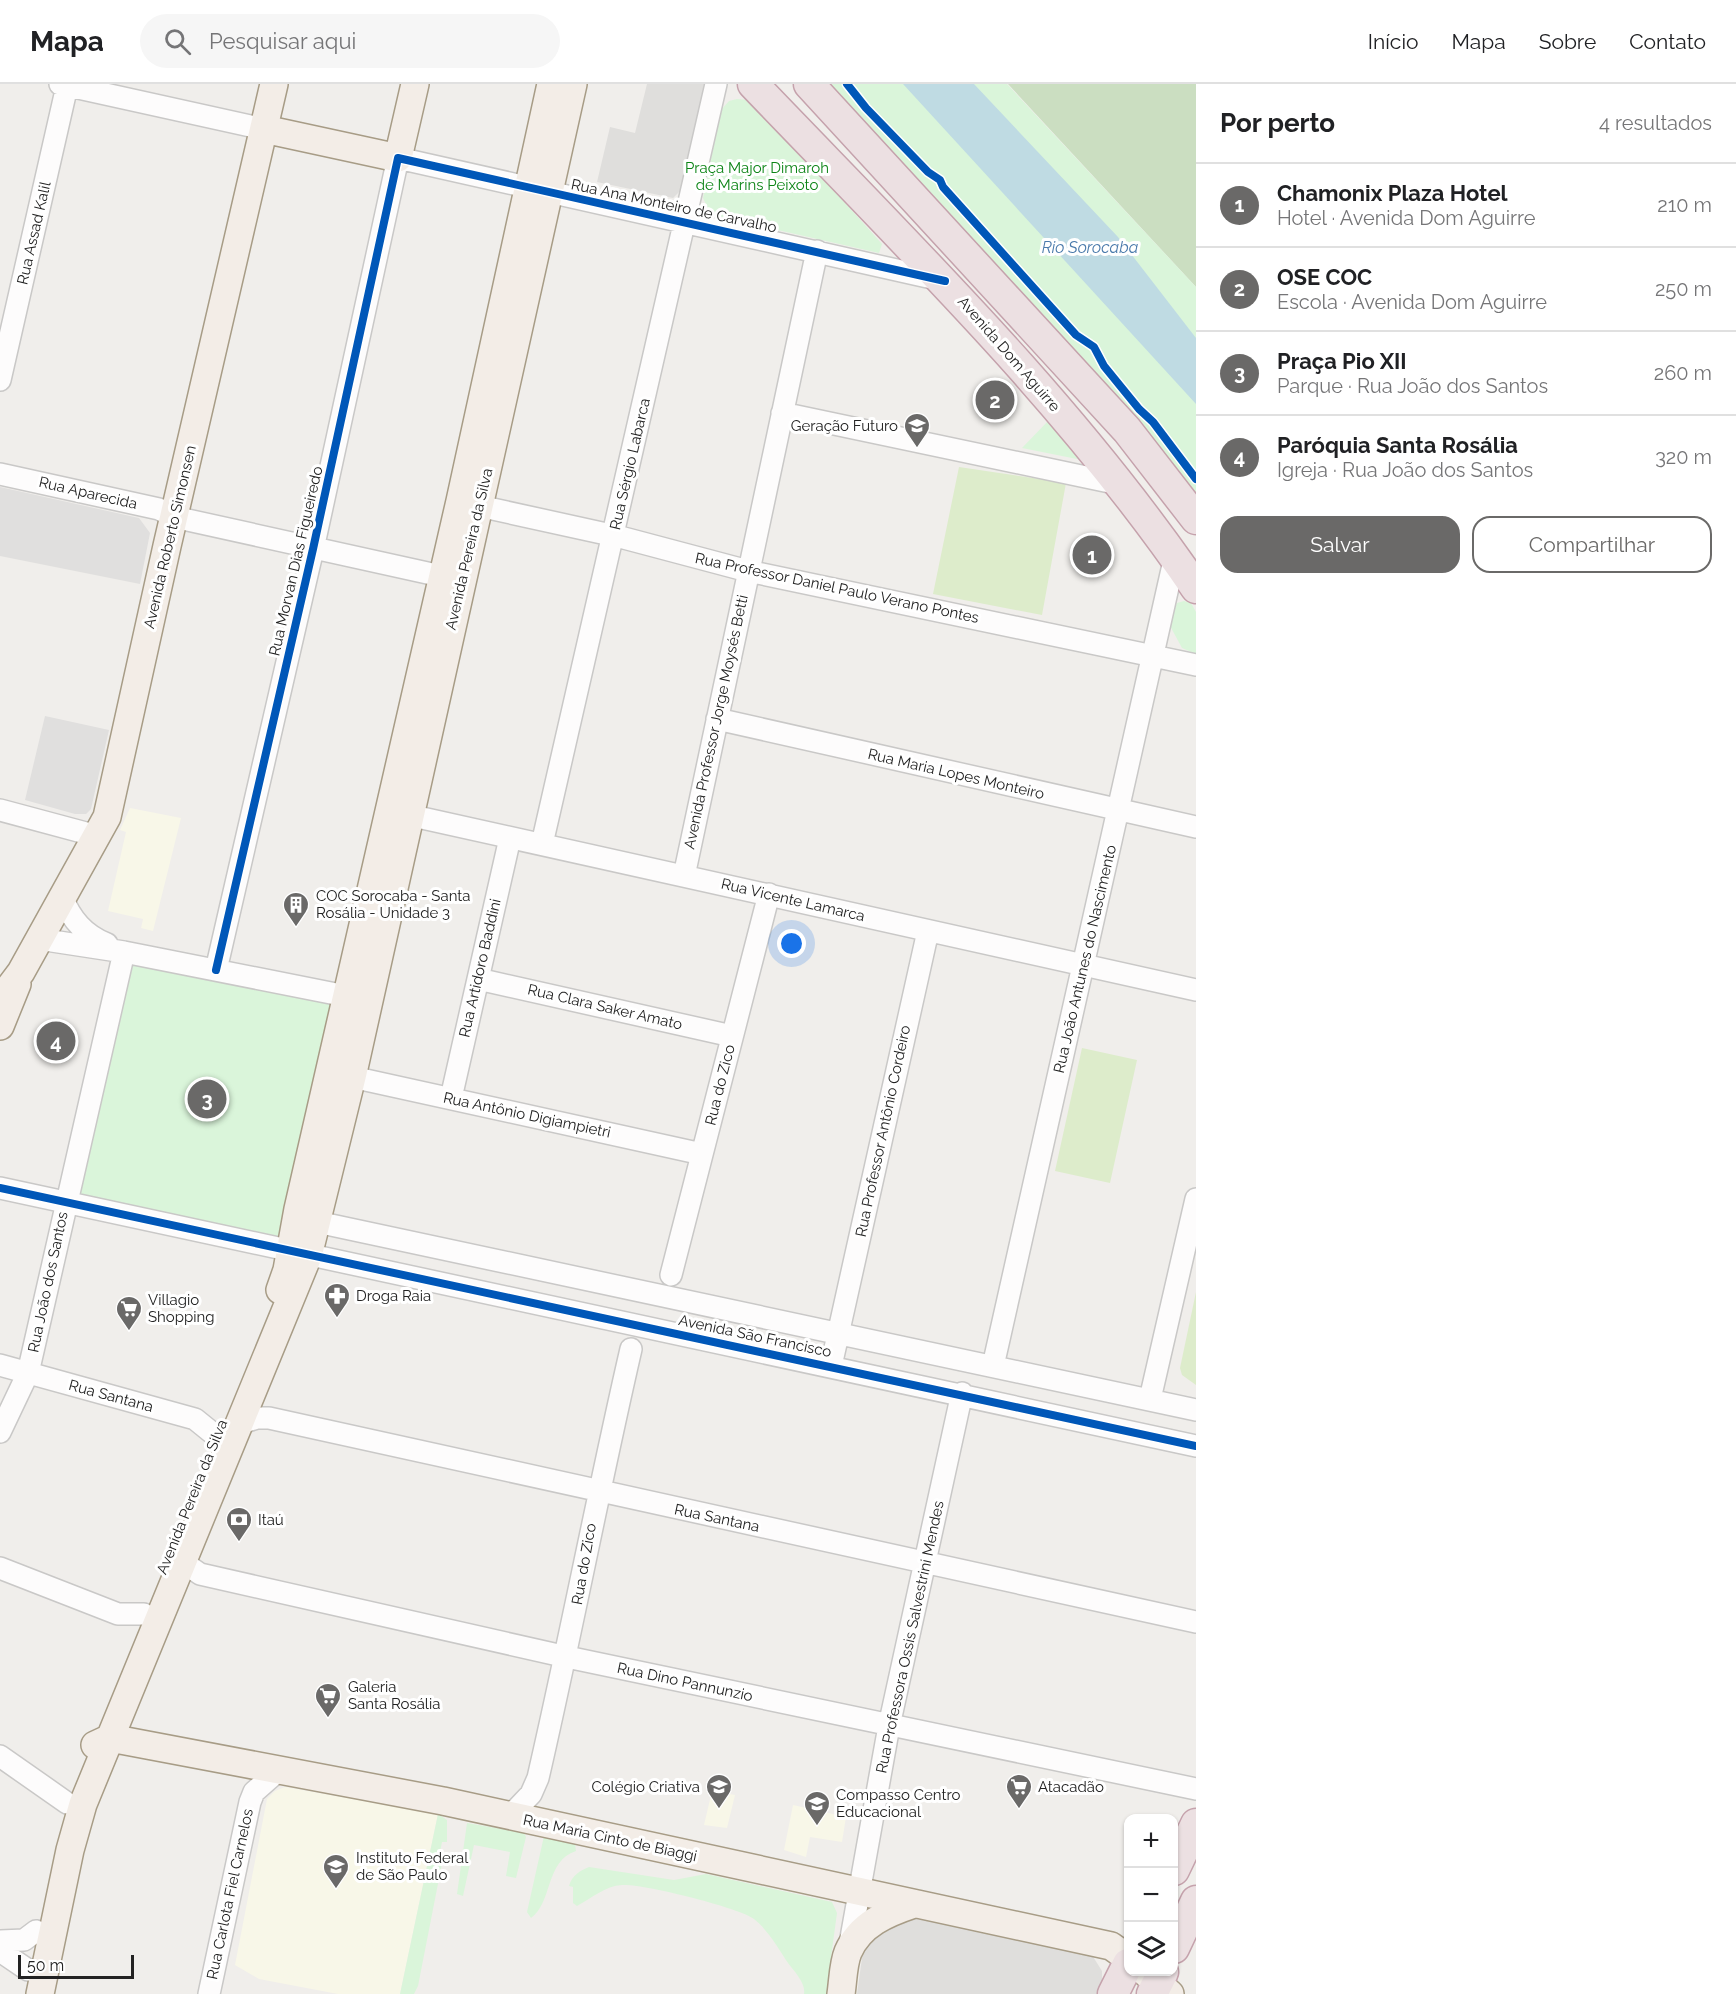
<!DOCTYPE html>
<html lang="pt">
<meta charset="utf-8">
<style>
body{margin:0;font-family:Raleway,sans-serif;background:#f6f6f6;color:#202124}
.controls{position:absolute;right:18px;bottom:18px;display:grid;overflow:hidden;border-radius:12px;box-shadow:0 2px 4px #0004}
.controls button{width:54px;height:54px;display:grid;place-items:center;padding:0;border:0;border-bottom:2px solid #e0e0e0;background:#fff;color:#202124;font:30px sans-serif}
.scale{position:absolute;left:18px;bottom:15px;width:116px;box-sizing:border-box;padding-left:6px;border:3px solid #222;border-top:0;font-size:16px;line-height:21px;white-space:nowrap;color:#222;-webkit-text-stroke:4px #fff;paint-order:stroke}
.you{position:absolute;left:792px;top:860px;width:21px;height:21px;margin:-15px;border:4px solid #fff;border-radius:50%;background:#1a73e8;box-shadow:0 0 0 9px #1a73e833}
.badge{display:grid;place-items:center;width:39px;height:39px;border-radius:50%;background:#6a6968;color:#fff;font-size:20px;font-weight:700}
.pin{position:absolute;translate:-50% -50%;border:3px solid #fff;box-shadow:0 2px 6px #0006}
.list{margin:0;padding:0;list-style:none}
h2{display:flex;justify-content:space-between;align-items:center;height:78px;margin:0;padding:0 24px;font-size:26px}
h2 small{font-size:20px;font-weight:400;color:#757577}
.list li{display:grid;grid-template-columns:39px 1fr auto;gap:18px;align-items:center;box-sizing:border-box;height:84px;padding:0 24px;border-top:2px solid #e0e0e0}
.list b{display:block;font-size:22px;white-space:nowrap}
.list p{margin:0;font-size:20px;white-space:nowrap;color:#757577}
.list em{font-size:20px;font-style:normal;color:#757577}
.actions{display:flex;gap:12px;padding:18px 24px}
.actions a{flex:1;padding:14px 0;border:2px solid #6a6968;border-radius:18px;text-align:center;font-size:21px;color:#6a6968}
.actions .main{background:#6a6968;color:#fff}
.icon{flex:none;width:33px;height:33px;fill:none;stroke:currentColor;stroke-width:2;stroke-linecap:round;stroke-linejoin:round}
.map{position:relative;flex:none;width:1196px;height:1910px;overflow:hidden}
header{display:flex;align-items:center;gap:36px;box-sizing:border-box;height:84px;padding:0 30px;background:#fff;border-bottom:2px solid #e0e0e0}
header strong{font-size:28px}
nav{display:flex;gap:33px;margin-inline-start:auto;font-size:21px}
.search{width:420px;height:54px;background:#f6f6f6;display:flex;align-items:center;gap:15px;box-sizing:border-box;padding:0 21px;border-radius:33px;color:#757577;font-size:22px}
main{display:flex}
aside{flex:1;background:#fff}
.map>svg:first-child{display:block}
</style>
<header>
<strong>Mapa</strong>
<div class="search"><svg class="icon" aria-label="search" viewBox="0 0 24 24"><circle cx="10" cy="10" r="6"/><path d="M15 15l6 6"/></svg>Pesquisar aqui</div>
<nav><a>Início</a><a>Mapa</a><a>Sobre</a><a>Contato</a></nav>
</header>
<main>
<div class="map">
<svg width="1196" height="1910" viewBox="0 0 1196 1910">
<rect width="100%" height="100%" fill="#f0eeeb"/>
<path fill="#dfdedc" d="M 647,0 L 704,0 L 682,105 L 673,114 L 597,98 L 610,43 L 635,49 Z
M 912,1833 L 1092,1871 L 1102,1887 L 1102,1903 L 1099,1910 L 857,1910 L 863,1867 L 875,1849 Z"/>
<path fill="#f8f7e8" d="M 130,724 L 181,734 L 153,847 L 141,844 L 143,835 L 108,827 L 126,748 L 120,746 Z
M 285,1703 L 438,1730 L 400,1910 L 338,1910 L 259,1895 L 235,1881 L 267,1715 L 275,1707 Z
M 712,1707 L 735,1711 L 727,1744 L 704,1741 Z
M 793,1721 L 846,1733 L 842,1758 L 810,1753 L 806,1773 L 784,1766 Z"/>
<path fill="#ddeccb" d="M 959,383 L 1066,399 L 1042,531 L 933,510 Z
M 1082,964 L 1137,976 L 1110,1099 L 1055,1087 Z
M 1196,1208 L 1196,1301 L 1182,1291 L 1180,1284 Z"/>
<path fill="#cbdec1" d="M 1008,0 L 1196,0 L 1196,203 Z"/>
<path fill="#daf5da" d="M 824,0 L 1007,0 L 1196,203 L 1196,415 Z
M 737,15 L 749,16 L 759,23 L 882,160 L 879,169 L 715,132 L 709,127 L 703,114 L 721,26 L 729,17 Z
M 1048,337 L 1082,376 L 1022,364 Z
M 1184,517 L 1191,519 L 1196,528 L 1196,570 L 1182,564 L 1169,540 L 1177,519 Z
M 133,879 L 335,920 L 282,1157 L 76,1110 Z
M 438,1730 L 447,1736 L 447,1758 L 442,1758 L 440,1768 L 444,1769 L 418,1902 L 414,1910 L 400,1910 Z
M 467,1739 L 524,1749 L 526,1753 L 516,1794 L 506,1792 L 510,1768 L 474,1761 L 463,1812 L 457,1810 Z
M 544,1752 L 575,1760 L 576,1767 C 545,1777 553,1818 531,1834 L 527,1828 Z
M 589,1783 L 674,1796 L 706,1790 L 832,1818 L 837,1829 L 826,1910 L 804,1910 C 806,1899 794,1887 788,1879 C 778,1864 768,1846 754,1835 C 741,1824 641,1799 622,1801 C 605,1802 592,1814 577,1822 L 573,1819 L 573,1803 L 569,1802 C 572,1791 580,1787 589,1783 Z"/>
<path fill="#e0dfde" d="M 0,403 L 139,434 L 150,449 L 140,500 L 0,472 Z
M 45,632 L 109,646 L 91,725 L 86,730 L 75,730 L 25,716 Z"/>
<path fill="#bfdbe3" d="M 903,0 L 974,0 L 1118,153 L 1196,254 L 1196,320 Z"/>
<g fill="none" stroke-linecap="round" stroke-linejoin="round">
<defs>
<path id="minor" d="M 60,0 L 264,45
M 0,296 L 67,2
M 782,329 L 1119,400
M 0,390 L 159,425 L 174,433 L 441,492 L 458,493
M 479,422 L 620,453 L 748,487 L 1196,581
M 717,635 L 1196,743
M 0,726 L 97,752
M 395,728 L 1196,906
M 542,760 L 716,0
M 684,792 L 817,167
M 62,813 C 71,835 84,851 107,860
M 39,855 L 124,868 L 346,912 L 356,921
M 216,886 L 313,465 L 398,74 L 941,196
M 478,895 L 732,952
M 352,993 L 702,1070
M 451,1014 L 510,754
M 0,1104 L 1196,1362
M 317,1138 L 1196,1326
M 671,1191 L 769,810
M 0,1281 L 195,1335 L 216,1352
M 831,1282 L 928,847
M 993,1282 L 1173,481 L 1171,467
M 1150,1315 L 1196,1115
M 238,1340 L 257,1334 L 269,1334 L 1196,1538
M 0,1348 L 28,1289 L 124,868
M 183,1472 L 190,1483 L 200,1490 L 567,1573 L 1196,1705
M 0,1484 L 118,1530 L 144,1530
M 0,1672 L 67,1719
M 510,1732 L 531,1710 L 538,1694 C 571,1551 598,1408 631,1265
M 0,1857 L 24,1856 L 36,1847
M 849,1865 L 889,1642 L 962,1309
M 0,1867 L 28,1886
M 209,1910 L 250,1718 L 254,1708 L 279,1686"/>
<path id="major" d="M 264,45 L 398,74 L 415,0
M 0,916 L 21,888 L 107,733 L 167,462 L 274,0
M 0,942 L 17,900
M 280,1206 L 287,1186 L 298,1125 L 460,417 L 551,0
M 95,1661 L 110,1654 L 443,1717 L 1111,1862 L 1128,1874
M 1145,1888 L 1170,1910
M 40,1910 L 70,1766 L 83,1720 L 308,1172 L 352,993 L 573,0
M 841,1910 C 843,1897 843,1880 848,1868 C 860,1840 887,1829 914,1820"/>
<path id="highway" d="M 753,0 C 908,162 1069,318 1196,504
M 809,0 L 1127,346 L 1196,435
M 1174,1786 L 1196,1740
M 1174,1864 L 1196,1817
M 1113,1910 L 1128,1880
M 1152,1910 L 1163,1888"/>
</defs>
<use href="#minor" stroke="#c9c8c7" stroke-width="24"/>
<use href="#major" stroke="#a79c86" stroke-width="30"/>
<use href="#highway" stroke="#c5a2ac" stroke-width="33"/>
<use href="#minor" stroke="#fdfcfc" stroke-width="21"/>
<use href="#major" stroke="#f3ede7" stroke-width="27"/>
<use href="#highway" stroke="#ece0e2" stroke-width="30"/>
<defs>
<path id="cycleway" d="M 847,0 L 866,24 L 928,88 L 940,96 L 943,103 L 1076,251 L 1094,263 L 1104,282 L 1139,325 L 1153,338 L 1196,395
M 216,886 L 313,465 L 398,74 L 945,197
M 0,1104 L 1196,1362"/>
</defs>
<use href="#cycleway" stroke="#fff" stroke-width="11"/>
<use href="#cycleway" stroke="#0057b8" stroke-width="8"/>
</g>
<defs>
<symbol id="university-pin" viewBox="-11 -11 22 30"><path d="M0 17L-7.5 6A9.5 9.5 0 1 1 7.5 6Z" fill="#6a6968" stroke="#fff"/><path d="M0-5L7-2L0 1L-7-2ZM-4 1L0 2.5L4 1V4Q0 6-4 4Z" fill="#fff"/></symbol>
<symbol id="building-pin" viewBox="-11 -11 22 30"><path d="M0 17L-7.5 6A9.5 9.5 0 1 1 7.5 6Z" fill="#6a6968" stroke="#fff"/><path d="M-4-6H4V6H1V3H-1V6H-4ZM-2.5-4.3h1.7v1.8h-1.7ZM.8-4.3h1.7v1.8H.8ZM-2.5-1h1.7V.8h-1.7ZM.8-1h1.7V.8H.8Z" fill="#fff"/></symbol>
<symbol id="pharmacy-pin" viewBox="-11 -11 22 30"><path d="M0 17L-7.5 6A9.5 9.5 0 1 1 7.5 6Z" fill="#6a6968" stroke="#fff"/><path d="M-2-6h4v4h4v4h-4v4h-4v-4h-4v-4h4Z" fill="#fff"/></symbol>
<symbol id="supermarket-pin" viewBox="-11 -11 22 30"><path d="M0 17L-7.5 6A9.5 9.5 0 1 1 7.5 6Z" fill="#6a6968" stroke="#fff"/><path d="M-6-5.5h2.5l.6 2H6L4.5 2H-2.5L-4.4-4H-6ZM-1.5 3.2a1.3 1.3 0 1 0 .1 0ZM3 3.2a1.3 1.3 0 1 0 .1 0Z" fill="#fff"/></symbol>
<symbol id="bank-pin" viewBox="-11 -11 22 30"><path d="M0 17L-7.5 6A9.5 9.5 0 1 1 7.5 6Z" fill="#6a6968" stroke="#fff"/><path d="M-6-4H6V4H-6ZM0-2.3a2.3 2.3 0 1 0 0 4.6a2.3 2.3 0 1 0 0-4.6Z" fill="#fff"/></symbol>
<symbol id="school-pin" viewBox="-11 -11 22 30"><path d="M0 17L-7.5 6A9.5 9.5 0 1 1 7.5 6Z" fill="#6a6968" stroke="#fff"/><path d="M0-5L7-2L0 1L-7-2ZM-4 1L0 2.5L4 1V4Q0 6-4 4Z" fill="#fff"/></symbol>
</defs>
<g fill-rule="evenodd">
<use href="#university-pin" x="902" y="327" width="30" height="40"/>
<use href="#building-pin" x="281" y="806" width="30" height="40"/>
<use href="#pharmacy-pin" x="322" y="1197" width="30" height="40"/>
<use href="#supermarket-pin" x="114" y="1210" width="30" height="40"/>
<use href="#bank-pin" x="224" y="1421" width="30" height="40"/>
<use href="#supermarket-pin" x="313" y="1597" width="30" height="40"/>
<use href="#school-pin" x="704" y="1688" width="30" height="40"/>
<use href="#supermarket-pin" x="1004" y="1688" width="30" height="40"/>
<use href="#school-pin" x="802" y="1705" width="30" height="40"/>
<use href="#university-pin" x="321" y="1768" width="30" height="40"/>
</g>
<g text-anchor="middle" dominant-baseline="central" stroke-width="6" stroke-linejoin="round" paint-order="stroke">
<g font-size="15" fill="#0c8416" stroke="#fff">
<text x="757" y="84">Praça Major Dimaroh<tspan x="757" dy="17">de Marins Peixoto</tspan></text>
</g>
<g font-size="15" fill="#222" stroke="#fff">
<text transform="translate(674 122) rotate(12)">Rua Ana Monteiro de Carvalho</text>
<text transform="translate(34 149) rotate(-77)">Rua Assad Kalil</text>
<text transform="translate(1009 270) rotate(49)">Avenida Dom Aguirre</text>
<text transform="translate(630 380) rotate(-77)">Rua Sérgio Labarca</text>
<text transform="translate(88 409) rotate(13)">Rua Aparecida</text>
<text transform="translate(170 453) rotate(-77)">Avenida Roberto Simonsen</text>
<text transform="translate(469 465) rotate(-77)">Avenida Pereira da Silva</text>
<text transform="translate(296 477) rotate(-77)">Rua Morvan Dias Figueiredo</text>
<text transform="translate(837 504) rotate(12)">Rua Professor Daniel Paulo Verano Pontes</text>
<text transform="translate(716 638) rotate(-78)">Avenida Professor Jorge Moysés Betti</text>
<text transform="translate(956 690) rotate(13)">Rua Maria Lopes Monteiro</text>
<text transform="translate(793 816) rotate(13)">Rua Vicente Lamarca</text>
<text transform="translate(1085 875) rotate(-77)">Rua João Antunes do Nascimento</text>
<text transform="translate(480 884) rotate(-77)">Rua Artidoro Baddini</text>
<text transform="translate(605 923) rotate(13)">Rua Clara Saker Amato</text>
<text transform="translate(720 1001) rotate(-76)">Rua do Zico</text>
<text transform="translate(527 1031) rotate(12)">Rua Antônio Digiampietri</text>
<text transform="translate(883 1047) rotate(-78)">Rua Professor Antônio Cordeiro</text>
<text transform="translate(48 1198) rotate(-78)">Rua João dos Santos</text>
<text transform="translate(755 1252) rotate(12)">Avenida São Francisco</text>
<text transform="translate(111 1312) rotate(15)">Rua Santana</text>
<text transform="translate(192 1413) rotate(-68)">Avenida Pereira da Silva</text>
<text transform="translate(717 1434) rotate(12)">Rua Santana</text>
<text transform="translate(584 1480) rotate(-80)">Rua do Zico</text>
<text transform="translate(910 1553) rotate(-78)">Rua Professora Ossis Salvestrini Mendes</text>
<text transform="translate(685 1598) rotate(12)">Rua Dino Pannunzio</text>
<text transform="translate(610 1754) rotate(12)">Rua Maria Cinto de Biaggi</text>
<text transform="translate(230 1810) rotate(-78)">Rua Carlota Fiel Carnelos</text>
</g>
<g font-size="15" fill="#222" stroke="#fff" text-anchor="start">
<text x="898" y="342" text-anchor="end">Geração Futuro</text>
<text x="316" y="812">COC Sorocaba - Santa<tspan x="316" dy="17">Rosália - Unidade 3</tspan></text>
<text x="356" y="1212">Droga Raia</text>
<text x="148" y="1216">Villagio<tspan x="148" dy="17">Shopping</tspan></text>
<text x="258" y="1436">Itaú</text>
<text x="348" y="1603">Galeria<tspan x="348" dy="17">Santa Rosália</tspan></text>
<text x="700" y="1703" text-anchor="end">Colégio Criativa</text>
<text x="1038" y="1703">Atacadão</text>
<text x="836" y="1711">Compasso Centro<tspan x="836" dy="17">Educacional</tspan></text>
<text x="356" y="1774">Instituto Federal<tspan x="356" dy="17">de São Paulo</tspan></text>
</g>
<g font-size="16" font-style="italic" fill="#4a7aab" stroke="#fff">
<text x="1090" y="163">Rio Sorocaba</text>
</g>
</g>
</svg>
<div class="controls">
<button>+</button>
<button>−</button>
<button><svg class="icon" aria-label="layers" viewBox="0 0 24 24"><path d="M12 4l9 5-9 5-9-5zM3 14l9 5 9-5"/></svg></button>
</div>
<div class="scale">50 m</div>
<div class="you"></div>
<div class="pin badge" style="left:1092px;top:471px">1</div>
<div class="pin badge" style="left:995px;top:316px">2</div>
<div class="pin badge" style="left:207px;top:1015px">3</div>
<div class="pin badge" style="left:56px;top:957px">4</div>
</div>
<aside>
<h2>Por perto<small>4 resultados</small></h2>
<ul class="list">
<li><span class="badge">1</span><div><b>Chamonix Plaza Hotel</b><p>Hotel · Avenida Dom Aguirre</p></div><em>210 m</em></li>
<li><span class="badge">2</span><div><b>OSE COC</b><p>Escola · Avenida Dom Aguirre</p></div><em>250 m</em></li>
<li><span class="badge">3</span><div><b>Praça Pio XII</b><p>Parque · Rua João dos Santos</p></div><em>260 m</em></li>
<li><span class="badge">4</span><div><b>Paróquia Santa Rosália</b><p>Igreja · Rua João dos Santos</p></div><em>320 m</em></li>
</ul>
<div class="actions"><a class="main">Salvar</a><a>Compartilhar</a></div>
</aside>
</main>
